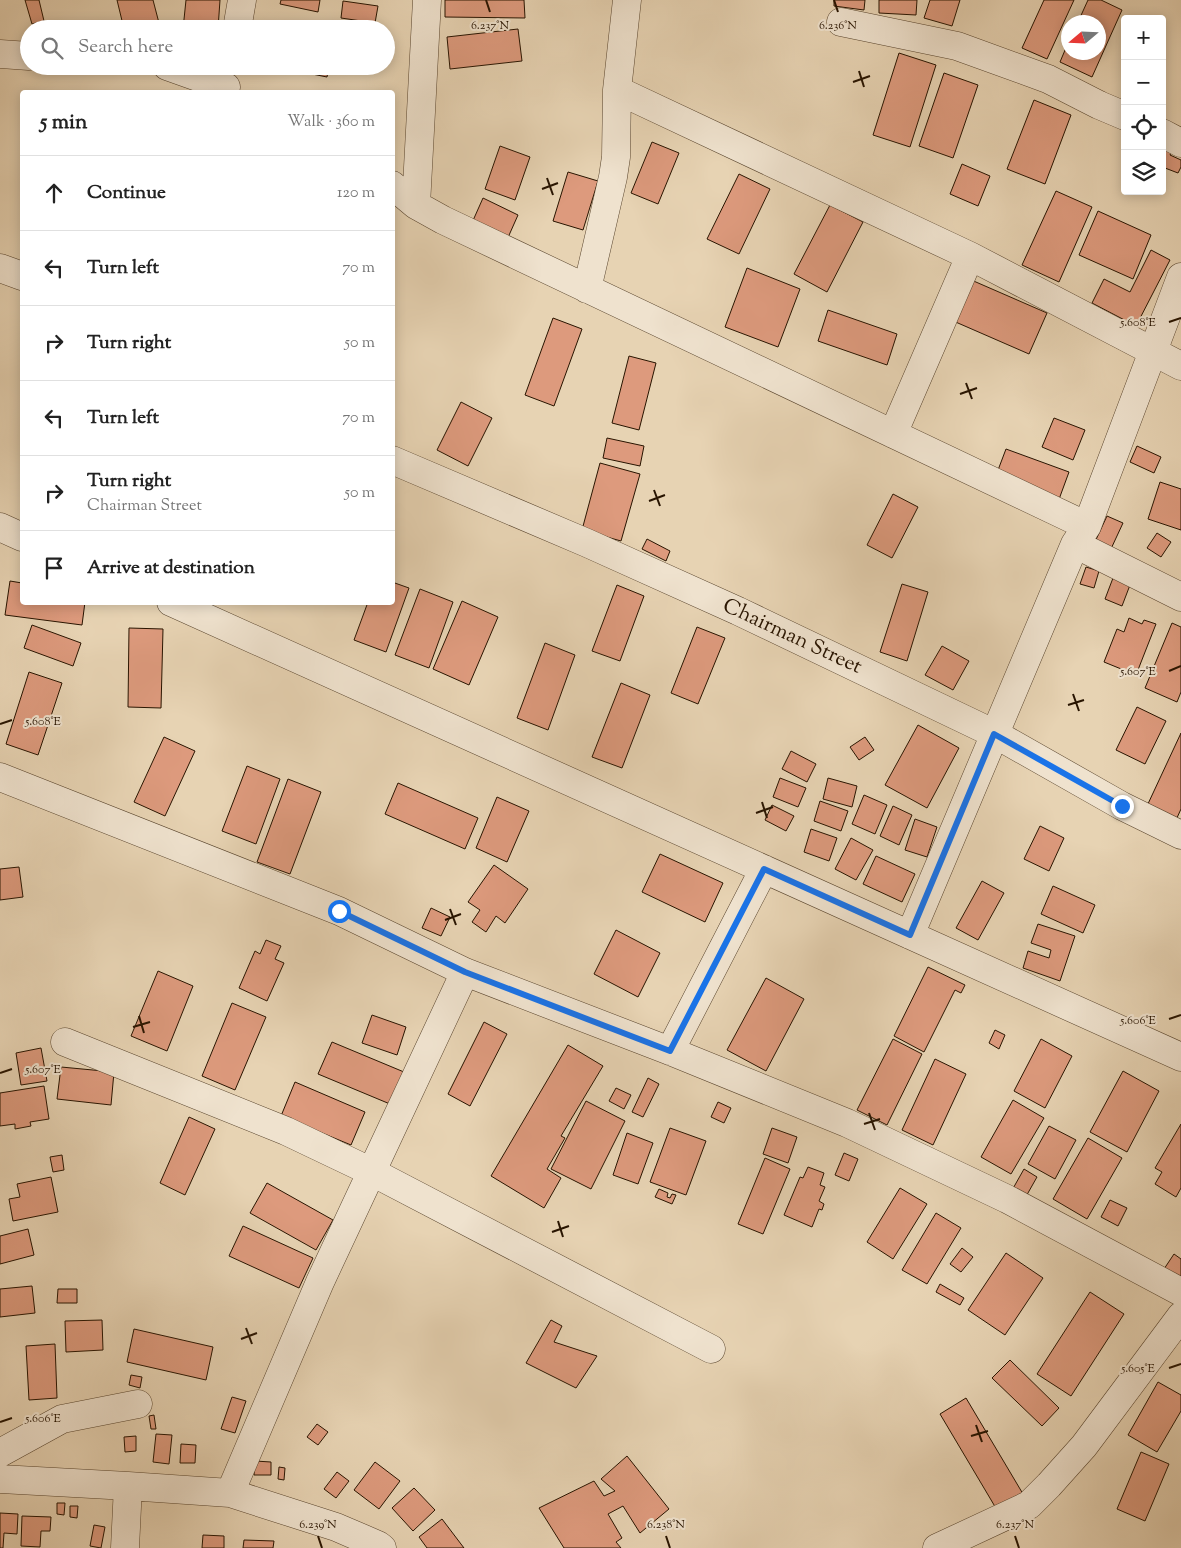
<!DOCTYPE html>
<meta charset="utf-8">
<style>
body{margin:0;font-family:"Sorts Mill Goudy",serif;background:#f6f6f6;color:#222}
.controls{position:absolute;right:15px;top:15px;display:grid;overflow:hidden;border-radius:5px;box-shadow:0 2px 12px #0003}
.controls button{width:45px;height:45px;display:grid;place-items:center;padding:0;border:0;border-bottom:1px solid #e0e0e0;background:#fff;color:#222;font:25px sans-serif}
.compass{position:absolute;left:1061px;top:15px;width:45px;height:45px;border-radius:50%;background:#fff;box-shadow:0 2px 12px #0003;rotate:251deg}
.stop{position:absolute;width:15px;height:15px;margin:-11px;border:4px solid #1a73e8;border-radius:50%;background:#fff}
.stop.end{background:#1a73e8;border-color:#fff;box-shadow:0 1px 5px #0008}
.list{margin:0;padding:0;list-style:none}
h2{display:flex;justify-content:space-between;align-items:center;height:65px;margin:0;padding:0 20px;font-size:21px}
h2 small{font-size:16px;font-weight:400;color:#767676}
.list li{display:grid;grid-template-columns:32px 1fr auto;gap:15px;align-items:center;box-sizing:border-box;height:75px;padding:0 20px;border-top:1px solid #e0e0e0}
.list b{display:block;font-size:19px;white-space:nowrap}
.list p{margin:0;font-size:16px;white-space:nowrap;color:#767676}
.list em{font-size:16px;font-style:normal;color:#767676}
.icon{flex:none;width:28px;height:28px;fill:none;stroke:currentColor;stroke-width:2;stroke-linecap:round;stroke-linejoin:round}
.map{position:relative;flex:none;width:1181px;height:1548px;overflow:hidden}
.search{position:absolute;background:#fff;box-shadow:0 2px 12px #0003;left:20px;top:20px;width:375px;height:55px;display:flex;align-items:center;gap:12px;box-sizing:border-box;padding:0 18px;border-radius:28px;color:#767676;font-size:19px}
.panel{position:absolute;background:#fff;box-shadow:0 2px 12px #0003;left:20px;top:90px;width:375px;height:515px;border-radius:5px}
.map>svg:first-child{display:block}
</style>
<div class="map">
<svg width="1181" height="1548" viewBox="0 0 1181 1548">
<rect width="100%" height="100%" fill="#e7d3b3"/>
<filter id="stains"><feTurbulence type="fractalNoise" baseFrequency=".004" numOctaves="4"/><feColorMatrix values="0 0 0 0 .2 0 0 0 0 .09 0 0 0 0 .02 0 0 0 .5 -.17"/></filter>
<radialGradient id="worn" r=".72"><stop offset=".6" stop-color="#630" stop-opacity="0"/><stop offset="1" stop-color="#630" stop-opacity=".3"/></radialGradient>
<path fill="#dd9a7d" stroke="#281400" d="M 25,0 L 39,0 L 44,21 L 32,24 Z
M 117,0 L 153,0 L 159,23 L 135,29 L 124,29 Z
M 186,0 L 220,0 L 218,29 L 183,29 Z
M 281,0 L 320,0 L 318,12 L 280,4 Z
M 445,0 L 524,0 L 525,18 L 445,17 Z
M 834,0 L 865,0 L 864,10 L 834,6 Z
M 879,0 L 917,0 L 916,15 L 879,13 Z
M 930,0 L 960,0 L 952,26 L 924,18 Z
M 1044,0 L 1074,0 L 1047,59 L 1022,48 Z
M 1088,0 L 1101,0 L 1122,10 L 1092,77 L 1060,62 L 1068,43 L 1068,52 L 1098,52 L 1098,22 L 1078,22 Z
M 343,1 L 378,6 L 375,23 L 341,18 Z
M 518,29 L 522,61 L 450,69 L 447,37 Z
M 899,53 L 936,65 L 910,147 L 873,135 Z
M 272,66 L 329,66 L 327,77 Z
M 944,73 L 978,85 L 953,158 L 919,146 Z
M 1034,100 L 1071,115 L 1045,184 L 1007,169 Z
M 652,142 L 679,153 L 658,204 L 631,193 Z
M 1162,142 L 1174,147 L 1170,155 L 1181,160 L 1181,167 L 1178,173 L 1165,168 L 1162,174 Z
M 500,146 L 530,157 L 515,200 L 485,189 Z
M 962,164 L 990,176 L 978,206 L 950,194 Z
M 568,172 L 598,181 L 583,230 L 553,221 Z
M 739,174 L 770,189 L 739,254 L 707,239 Z
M 1056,191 L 1092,207 L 1059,282 L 1022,265 Z
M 483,198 L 518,215 L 506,242 L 471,225 Z
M 830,205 L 863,222 L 827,292 L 794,274 Z
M 1098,211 L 1151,235 L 1133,279 L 1079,255 Z
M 1151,250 L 1170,260 L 1136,326 L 1092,303 L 1104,279 L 1130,292 Z
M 747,268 L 800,289 L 778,347 L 725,327 Z
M 969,279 L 1047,313 L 1029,354 L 951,320 Z
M 828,310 L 897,334 L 887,365 L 818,341 Z
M 553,318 L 582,329 L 554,406 L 525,395 Z
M 629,356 L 656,363 L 639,430 L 612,423 Z
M 461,402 L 492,418 L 468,466 L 437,450 Z
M 1054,418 L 1085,430 L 1073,460 L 1042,447 Z
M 607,438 L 644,446 L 640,466 L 603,458 Z
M 1137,446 L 1161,457 L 1154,473 L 1130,462 Z
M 1006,449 L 1069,472 L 1058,502 L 995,478 Z
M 600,463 L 640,474 L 621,541 L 582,530 Z
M 1160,482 L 1181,489 L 1181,530 L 1148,519 Z
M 893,494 L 918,507 L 892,558 L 867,545 Z
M 1107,516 L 1123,523 L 1110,551 L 1094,544 Z
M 1157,533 L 1171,542 L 1161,557 L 1147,548 Z
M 647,539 L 670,551 L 666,561 L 642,549 Z
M 1086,567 L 1099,571 L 1094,588 L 1080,584 Z
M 1113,578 L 1130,585 L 1122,606 L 1105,599 Z
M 10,581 L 22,583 L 22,602 L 85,602 L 82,625 L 5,615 Z
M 392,582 L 409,588 L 386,652 L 354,640 L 368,602 L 392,602 Z
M 902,584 L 928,592 L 907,661 L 880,652 Z
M 617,585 L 644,596 L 620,661 L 592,651 Z
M 420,589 L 453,602 L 429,668 L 395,655 Z
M 462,601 L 498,617 L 469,685 L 433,669 Z
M 1129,618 L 1142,624 L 1144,620 L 1156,624 L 1136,675 L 1104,662 L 1117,629 L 1124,632 Z
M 1172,623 L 1181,627 L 1181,692 L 1177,702 L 1145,688 Z
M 32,625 L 81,643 L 73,666 L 24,648 Z
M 697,627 L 725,638 L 698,704 L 671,693 Z
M 129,628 L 163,629 L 161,708 L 128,707 Z
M 545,643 L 575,655 L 548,730 L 517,718 Z
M 942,646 L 969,661 L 953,690 L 925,675 Z
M 29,672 L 62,683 L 38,755 L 6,744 Z
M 621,683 L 650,695 L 622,768 L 592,757 Z
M 1137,707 L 1166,721 L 1145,764 L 1116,750 Z
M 918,725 L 959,748 L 927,808 L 885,785 Z
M 1181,733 L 1181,809 L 1176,820 L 1147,806 Z
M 164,737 L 195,751 L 165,816 L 134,802 Z
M 865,737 L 874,750 L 859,760 L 850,747 Z
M 791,751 L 816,764 L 807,782 L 782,769 Z
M 247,766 L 280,779 L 256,844 L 222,831 Z
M 780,778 L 806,788 L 798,807 L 773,797 Z
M 828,778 L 857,786 L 852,807 L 823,799 Z
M 288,779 L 321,792 L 290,874 L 257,862 Z
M 398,783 L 478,818 L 465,849 L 385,814 Z
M 864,795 L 887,805 L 875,834 L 852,824 Z
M 497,797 L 529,811 L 507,862 L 476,848 Z
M 820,801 L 848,811 L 841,831 L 814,821 Z
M 772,805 L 794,816 L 786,831 L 765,820 Z
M 893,806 L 912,815 L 899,845 L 880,836 Z
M 915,819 L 937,827 L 927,857 L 905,850 Z
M 1040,826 L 1064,838 L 1049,871 L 1024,859 Z
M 811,829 L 837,838 L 829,861 L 804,852 Z
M 851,838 L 873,850 L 856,880 L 835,869 Z
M 660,854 L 723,883 L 705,922 L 642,892 Z
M 876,856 L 915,874 L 902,902 L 863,884 Z
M 494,865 L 528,889 L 505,923 L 496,916 L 486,932 L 472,922 L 480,910 L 468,902 Z
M 19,867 L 23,897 L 0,900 L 0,869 Z
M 982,881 L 1004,893 L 978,940 L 956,928 Z
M 1053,886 L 1095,905 L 1083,933 L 1041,914 Z
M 431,908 L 450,917 L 441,936 L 422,928 Z
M 1038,924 L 1075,936 L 1060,981 L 1023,968 L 1028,951 L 1049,958 L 1051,950 L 1031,943 Z
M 616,930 L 660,953 L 638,997 L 594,974 Z
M 266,940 L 281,946 L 275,959 L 284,963 L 267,1001 L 239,988 L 255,951 L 260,954 Z
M 928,967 L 965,985 L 961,993 L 955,990 L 924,1052 L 894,1036 Z
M 158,971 L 193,986 L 167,1051 L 131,1036 Z
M 766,978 L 804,999 L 766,1071 L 727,1050 Z
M 232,1003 L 266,1017 L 235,1090 L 202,1076 Z
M 372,1015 L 406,1027 L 397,1055 L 362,1043 Z
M 484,1022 L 507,1034 L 470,1106 L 448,1094 Z
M 995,1030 L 1005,1035 L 999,1049 L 989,1043 Z
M 893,1039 L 922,1054 L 887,1125 L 857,1110 Z
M 1041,1039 L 1072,1056 L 1045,1108 L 1014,1091 Z
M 332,1042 L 404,1072 L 390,1104 L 318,1074 Z
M 568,1045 L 603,1066 L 561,1136 L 565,1138 L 547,1169 L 561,1178 L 544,1208 L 491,1176 Z
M 41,1048 L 47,1081 L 21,1085 L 16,1053 Z
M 935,1059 L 966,1074 L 933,1145 L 902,1130 Z
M 61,1067 L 114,1072 L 111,1105 L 57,1099 Z
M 1123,1071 L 1159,1091 L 1127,1152 L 1090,1132 Z
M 648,1078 L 659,1084 L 643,1117 L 632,1112 Z
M 295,1082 L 365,1112 L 351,1145 L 281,1116 Z
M 44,1086 L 49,1119 L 30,1122 L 31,1126 L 15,1129 L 15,1124 L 0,1126 L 0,1093 Z
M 616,1088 L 631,1095 L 624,1109 L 609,1101 Z
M 1013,1100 L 1044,1118 L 1011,1174 L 981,1157 Z
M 586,1101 L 625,1121 L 591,1189 L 551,1169 Z
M 718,1102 L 731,1108 L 724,1123 L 711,1117 Z
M 189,1117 L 215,1129 L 185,1195 L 160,1183 Z
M 1181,1124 L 1181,1188 L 1176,1197 L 1155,1184 L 1162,1172 L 1155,1168 Z
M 1049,1126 L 1076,1140 L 1055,1179 L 1028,1164 Z
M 670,1128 L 706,1141 L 686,1195 L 650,1182 Z
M 772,1128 L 797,1137 L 788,1163 L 763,1154 Z
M 627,1133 L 653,1143 L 638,1184 L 613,1175 Z
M 1088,1138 L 1122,1158 L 1087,1219 L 1053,1199 Z
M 844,1153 L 858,1159 L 849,1181 L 835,1175 Z
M 62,1155 L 64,1170 L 53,1172 L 50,1157 Z
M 765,1158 L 790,1169 L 763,1234 L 738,1224 Z
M 808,1167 L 824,1173 L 820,1185 L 825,1187 L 819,1201 L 824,1204 L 822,1210 L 819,1209 L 812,1227 L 784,1215 L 800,1177 L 803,1178 Z
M 1024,1169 L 1037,1177 L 1024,1200 L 1011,1192 Z
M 51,1177 L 58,1212 L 13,1221 L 9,1199 L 20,1197 L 17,1184 Z
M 267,1183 L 333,1220 L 316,1250 L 250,1213 Z
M 900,1188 L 927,1204 L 893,1259 L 867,1242 Z
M 659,1189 L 668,1193 L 667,1197 L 670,1198 L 672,1194 L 676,1195 L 672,1204 L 655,1197 Z
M 1110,1200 L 1127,1208 L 1118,1226 L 1101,1217 Z
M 936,1213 L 961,1228 L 927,1284 L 902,1270 Z
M 243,1226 L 313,1258 L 299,1288 L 229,1256 Z
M 28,1229 L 34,1255 L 0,1264 L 0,1236 Z
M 962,1248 L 973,1257 L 961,1272 L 950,1264 Z
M 1006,1253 L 1043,1278 L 1005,1335 L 968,1310 Z
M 1174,1254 L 1181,1259 L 1181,1275 L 1179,1278 L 1164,1269 Z
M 940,1284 L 964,1298 L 960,1305 L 936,1292 Z
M 32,1286 L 35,1313 L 0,1317 L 0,1289 Z
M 58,1289 L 77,1289 L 77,1303 L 57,1303 Z
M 1090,1292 L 1124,1314 L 1071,1396 L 1037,1374 Z
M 102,1320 L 103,1350 L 66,1352 L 65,1321 Z
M 551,1320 L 562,1326 L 554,1342 L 597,1356 L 576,1388 L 526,1363 Z
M 134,1329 L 213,1347 L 206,1380 L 127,1362 Z
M 55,1344 L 57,1398 L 29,1400 L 26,1346 Z
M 1010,1360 L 1059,1408 L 1042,1426 L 992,1378 Z
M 131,1375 L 142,1377 L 140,1388 L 129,1385 Z
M 1158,1382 L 1181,1395 L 1181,1411 L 1157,1452 L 1128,1435 Z
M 232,1397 L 246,1401 L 235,1433 L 221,1429 Z
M 966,1398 L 1026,1499 L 1000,1515 L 940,1414 Z
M 154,1415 L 156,1429 L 151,1429 L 149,1416 Z
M 317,1424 L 328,1432 L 318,1445 L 307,1437 Z
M 156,1434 L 172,1435 L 169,1464 L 153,1462 Z
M 136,1436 L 136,1451 L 125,1452 L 124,1437 Z
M 181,1444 L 196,1445 L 195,1463 L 180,1463 Z
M 1141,1452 L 1169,1464 L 1145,1521 L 1117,1509 Z
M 627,1456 L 669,1509 L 640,1533 L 623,1506 L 608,1514 L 622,1538 L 616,1542 L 621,1548 L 564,1548 L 539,1508 L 594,1481 L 604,1496 L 615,1491 L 601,1479 Z
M 255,1461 L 271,1462 L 271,1475 L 254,1475 Z
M 375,1462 L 400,1481 L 379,1509 L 354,1490 Z
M 279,1467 L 285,1468 L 284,1480 L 278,1479 Z
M 337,1472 L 349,1481 L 336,1498 L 324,1489 Z
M 414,1488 L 435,1510 L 413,1531 L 392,1508 Z
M 57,1503 L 65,1503 L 64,1515 L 57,1514 Z
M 70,1506 L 78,1506 L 77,1518 L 70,1517 Z
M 0,1513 L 18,1514 L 17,1534 L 4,1533 L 3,1548 L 0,1548 Z
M 22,1516 L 51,1517 L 50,1531 L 41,1531 L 40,1547 L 21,1546 Z
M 442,1519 L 464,1548 L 427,1548 L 419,1537 Z
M 94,1525 L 105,1527 L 101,1548 L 90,1546 Z
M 203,1535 L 224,1536 L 224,1548 L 202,1548 Z
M 244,1540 L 274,1541 L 273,1548 L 243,1548 Z"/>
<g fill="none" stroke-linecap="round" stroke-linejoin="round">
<defs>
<path id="minor" d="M 841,22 L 957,46 L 1048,79 L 1099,105 L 1125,116
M 237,29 L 242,0
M 0,54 L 29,56
M 167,66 L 226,87
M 617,90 L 970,256 L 1181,366
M 1162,133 L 1181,143
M 392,185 L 416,205 L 443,220 L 1087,526
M 416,205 L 427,0
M 0,268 L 22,276
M 587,289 L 613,177 L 616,157 L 617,90 L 627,0
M 893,434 L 970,256
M 392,460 L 587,543 L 738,611 L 995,734 L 1122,806 L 1181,835
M 0,527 L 22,537
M 1075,544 L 1181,597
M 171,602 L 1181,1057
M 0,777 L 339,911 L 465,972 L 670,1051 L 847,1123 L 1007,1199 L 1181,1292
M 910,935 L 1075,544 L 1087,526 L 1181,277
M 65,1042 L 286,1131 L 372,1172 L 711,1349
M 670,1051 L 764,869
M 0,1453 L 62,1419 L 138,1404
M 0,1479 L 128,1486 L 230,1493 L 336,1527 L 378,1545 L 382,1548
M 230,1493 L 320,1282 L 465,972
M 125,1548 L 128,1486
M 937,1548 L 1029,1505 L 1049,1485 L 1084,1446 L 1181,1316"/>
</defs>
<use href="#minor" stroke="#58442d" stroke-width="29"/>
<use href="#minor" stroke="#efe2ce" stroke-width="28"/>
</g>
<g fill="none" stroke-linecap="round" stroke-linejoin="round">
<path stroke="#1a73e8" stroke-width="6" d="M 339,911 L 465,972 L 670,1051 L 764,869 L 910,935 L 994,734 L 1122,806"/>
</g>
<path fill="none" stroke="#281400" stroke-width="2" d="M 486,0 L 490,12M 834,0 L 838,12M 859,71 L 864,87M 853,82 L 870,76M 547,178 L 553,195M 542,189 L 558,183M 1169,322 L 1181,318M 966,383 L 972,399M 960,394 L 977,388M 654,490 L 660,506M 649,501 L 665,495M 1169,671 L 1181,666M 1073,694 L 1079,711M 1068,705 L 1084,700M 0,724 L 12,720M 762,802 L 767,818M 756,813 L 773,807M 450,909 L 456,925M 445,920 L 461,914M 139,1016 L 144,1033M 1169,1019 L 1181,1015M 133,1027 L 150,1022M 0,1073 L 12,1069M 869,1113 L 875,1130M 864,1124 L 880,1119M 558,1221 L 563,1237M 552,1232 L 569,1226M 246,1328 L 252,1344M 241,1339 L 257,1333M 1169,1368 L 1181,1364M 0,1422 L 12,1418M 976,1425 L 982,1442M 971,1436 L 988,1431M 318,1536 L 322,1548M 666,1536 L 670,1548M 1015,1536 L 1019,1548"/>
<g text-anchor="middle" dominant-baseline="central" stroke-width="4" stroke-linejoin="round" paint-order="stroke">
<g font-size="21" fill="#281400" stroke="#efe2ce">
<text transform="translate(792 637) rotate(25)">Chairman Street</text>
</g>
</g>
<g font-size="12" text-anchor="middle" fill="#281400" stroke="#efe2ce" stroke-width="4" stroke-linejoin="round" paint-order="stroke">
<text x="490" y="29">6.237°N</text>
<text x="838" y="29">6.236°N</text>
<text x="1138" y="326">5.608°E</text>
<text x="1138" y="675">5.607°E</text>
<text x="43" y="725">5.608°E</text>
<text x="1138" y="1024">5.606°E</text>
<text x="43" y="1073">5.607°E</text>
<text x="1138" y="1372">5.605°E</text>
<text x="43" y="1422">5.606°E</text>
<text x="318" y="1528">6.239°N</text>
<text x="666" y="1528">6.238°N</text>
<text x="1015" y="1528">6.237°N</text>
</g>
<rect width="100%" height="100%" filter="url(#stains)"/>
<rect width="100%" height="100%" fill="url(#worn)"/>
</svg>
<div class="controls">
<button>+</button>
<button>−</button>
<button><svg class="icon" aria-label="locate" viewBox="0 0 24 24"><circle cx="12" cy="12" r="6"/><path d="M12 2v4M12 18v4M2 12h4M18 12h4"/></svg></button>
<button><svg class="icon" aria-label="layers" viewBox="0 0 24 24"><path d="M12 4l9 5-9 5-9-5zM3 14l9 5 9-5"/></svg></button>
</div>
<svg class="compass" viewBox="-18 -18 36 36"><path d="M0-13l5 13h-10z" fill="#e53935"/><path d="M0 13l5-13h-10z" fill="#767676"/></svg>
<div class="stop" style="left:339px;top:911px"></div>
<div class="stop end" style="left:1122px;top:806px"></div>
<div class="search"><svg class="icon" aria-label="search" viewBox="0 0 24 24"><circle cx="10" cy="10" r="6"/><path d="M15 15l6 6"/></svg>Search here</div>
<section class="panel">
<h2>5 min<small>Walk · 360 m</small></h2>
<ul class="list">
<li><svg class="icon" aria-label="ahead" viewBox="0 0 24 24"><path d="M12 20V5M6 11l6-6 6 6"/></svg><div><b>Continue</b></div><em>120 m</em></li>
<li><svg class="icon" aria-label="left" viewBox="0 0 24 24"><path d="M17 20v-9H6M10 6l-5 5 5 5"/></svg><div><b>Turn left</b></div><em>70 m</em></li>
<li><svg class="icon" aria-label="right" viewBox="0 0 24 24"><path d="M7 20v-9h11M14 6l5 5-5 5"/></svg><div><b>Turn right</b></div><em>50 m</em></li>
<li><svg class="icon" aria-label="left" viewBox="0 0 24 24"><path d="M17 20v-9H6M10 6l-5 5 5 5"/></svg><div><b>Turn left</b></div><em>70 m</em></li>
<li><svg class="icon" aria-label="right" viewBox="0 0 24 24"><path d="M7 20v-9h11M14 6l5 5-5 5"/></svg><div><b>Turn right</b><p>Chairman Street</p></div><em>50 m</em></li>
<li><svg class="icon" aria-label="arrive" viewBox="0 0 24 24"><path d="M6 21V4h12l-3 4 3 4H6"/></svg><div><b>Arrive at destination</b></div></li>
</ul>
</section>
</div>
